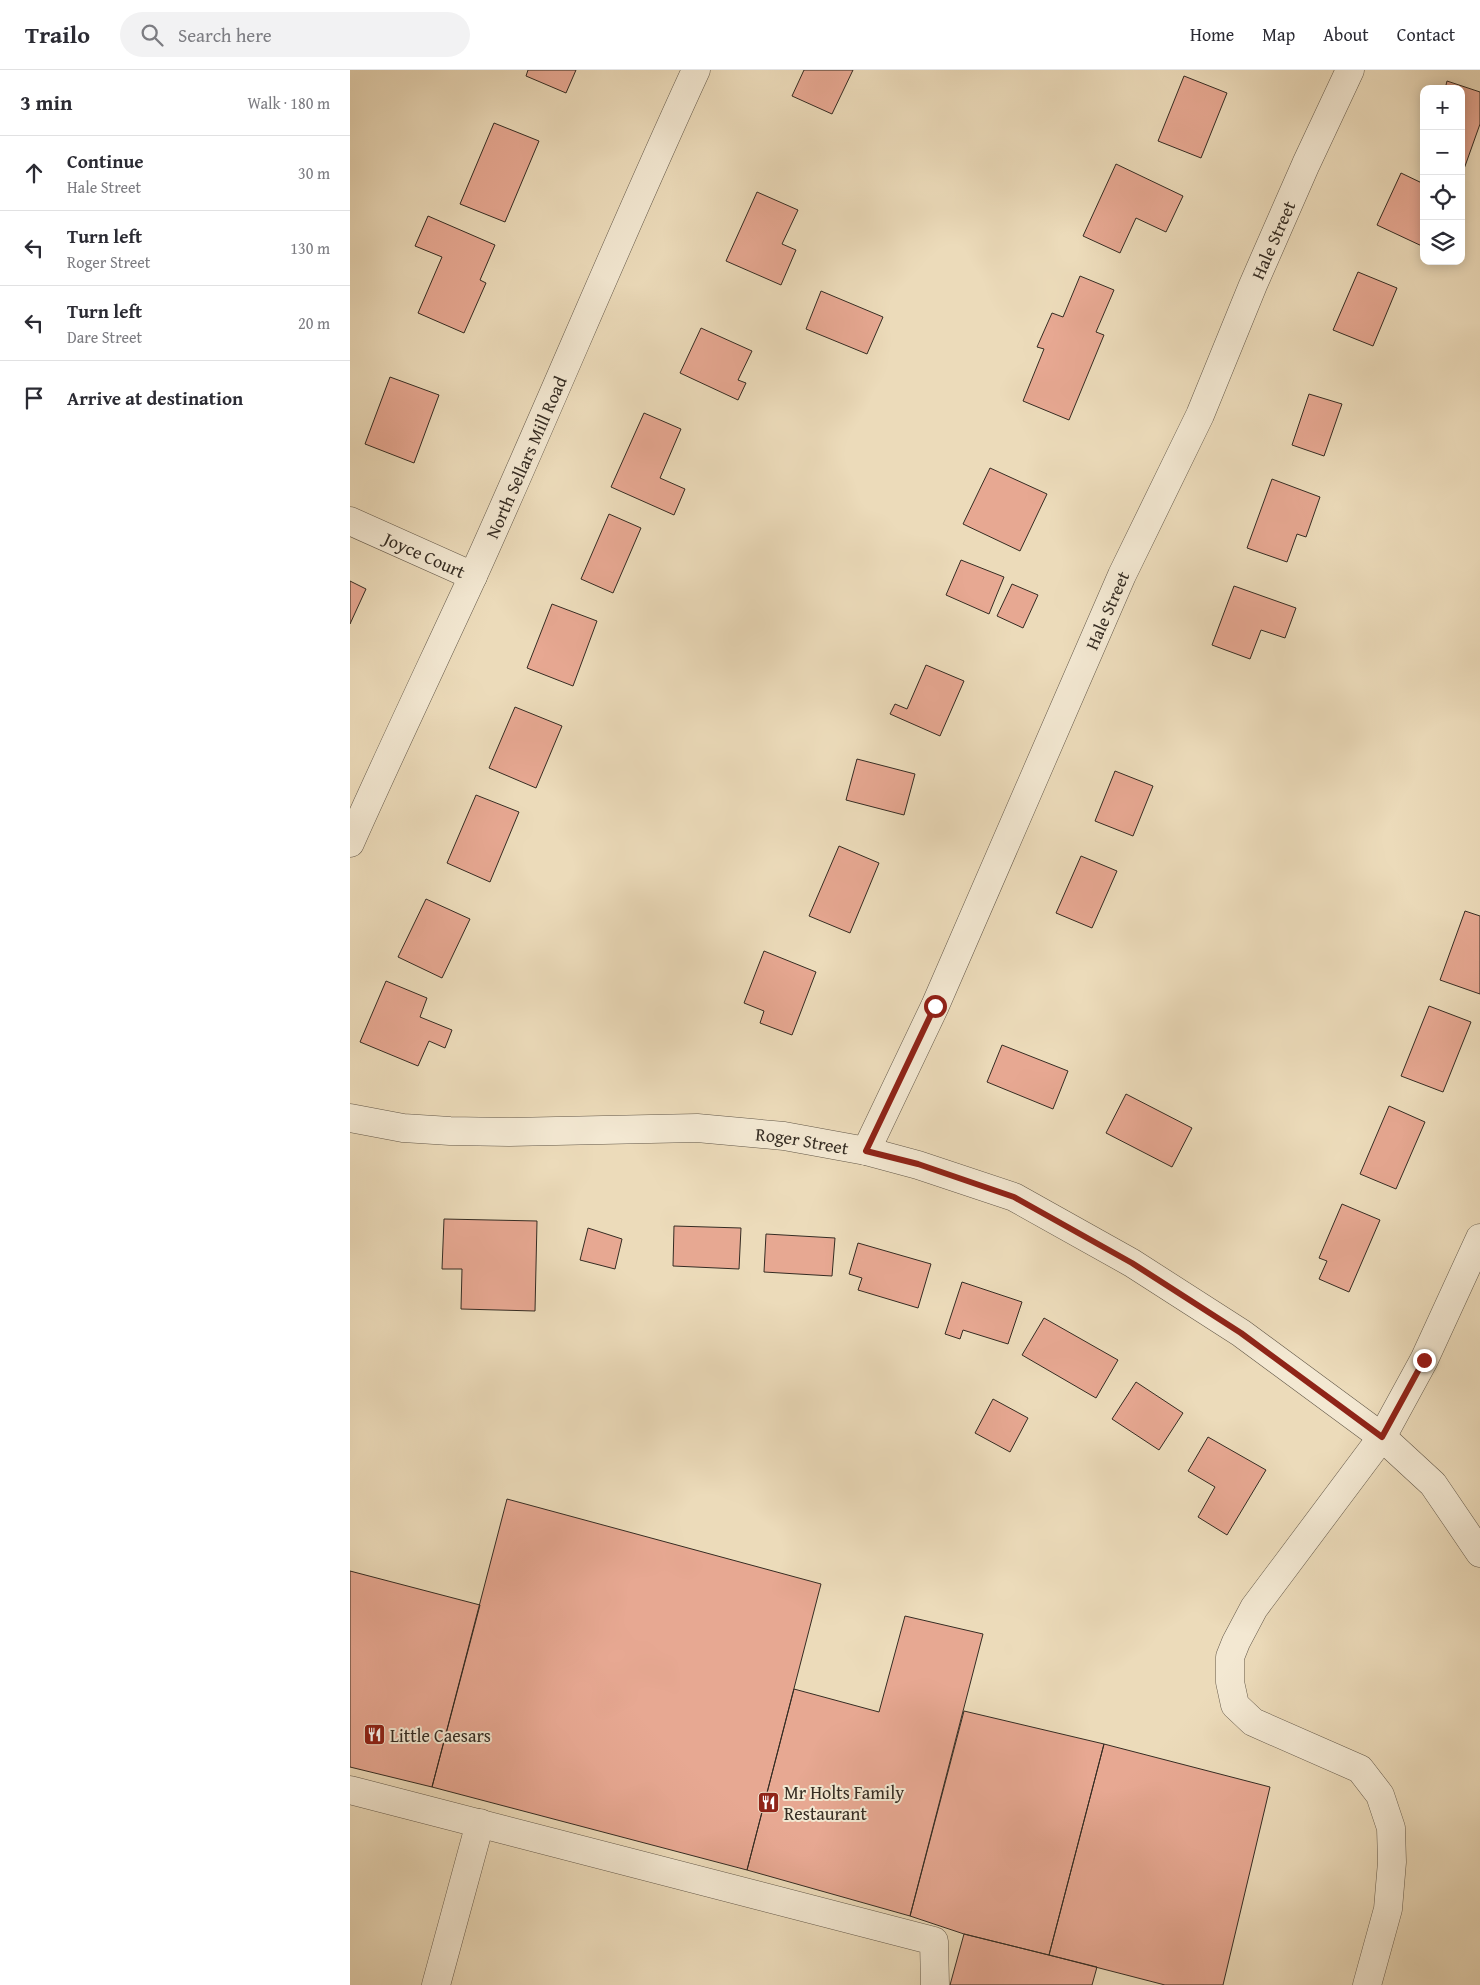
<!DOCTYPE html>
<meta charset="utf-8">
<style>
body{margin:0;font-family:"Gentium Book Plus",serif;background:#f2f2f3;color:#2b2b33}
.controls{position:absolute;right:15px;top:15px;display:grid;overflow:hidden;border-radius:10px;box-shadow:0 2px 12px #0003}
.controls button{width:45px;height:45px;display:grid;place-items:center;padding:0;border:0;border-bottom:1px solid #e1e1e2;background:#fff;color:#2b2b33;font:25px sans-serif}
.stop{position:absolute;width:15px;height:15px;margin:-11px;border:4px solid #8f2418;border-radius:50%;background:#fff}
.stop.end{background:#8f2418;border-color:#fff;box-shadow:0 1px 5px #0008}
.list{margin:0;padding:0;list-style:none}
h2{display:flex;justify-content:space-between;align-items:center;height:65px;margin:0;padding:0 20px;font-size:21px}
h2 small{font-size:16px;font-weight:400;color:#7c7c81}
.list li{display:grid;grid-template-columns:32px 1fr auto;gap:15px;align-items:center;box-sizing:border-box;height:75px;padding:0 20px;border-top:1px solid #e1e1e2}
.list b{display:block;font-size:19px;white-space:nowrap}
.list p{margin:0;font-size:16px;white-space:nowrap;color:#7c7c81}
.list em{font-size:16px;font-style:normal;color:#7c7c81}
.icon{flex:none;width:28px;height:28px;fill:none;stroke:currentColor;stroke-width:2;stroke-linecap:round;stroke-linejoin:round}
.map{position:relative;flex:none;width:1130px;height:1915px;overflow:hidden}
header{display:flex;align-items:center;gap:30px;box-sizing:border-box;height:70px;padding:0 25px;background:#fff;border-bottom:1px solid #e1e1e2}
header strong{font-size:24px}
nav{display:flex;gap:28px;margin-inline-start:auto;font-size:18px}
.search{width:350px;height:45px;background:#f2f2f3;display:flex;align-items:center;gap:12px;box-sizing:border-box;padding:0 18px;border-radius:28px;color:#7c7c81;font-size:19px}
main{display:flex}
aside{flex:1;background:#fff}
.map>svg:first-child{display:block}
</style>
<header>
<strong>Trailo</strong>
<div class="search"><svg class="icon" aria-label="search" viewBox="0 0 24 24"><circle cx="10" cy="10" r="6"/><path d="M15 15l6 6"/></svg>Search here</div>
<nav><a>Home</a><a>Map</a><a>About</a><a>Contact</a></nav>
</header>
<main>
<aside>
<h2>3 min<small>Walk · 180 m</small></h2>
<ul class="list">
<li><svg class="icon" aria-label="ahead" viewBox="0 0 24 24"><path d="M12 20V5M6 11l6-6 6 6"/></svg><div><b>Continue</b><p>Hale Street</p></div><em>30 m</em></li>
<li><svg class="icon" aria-label="left" viewBox="0 0 24 24"><path d="M17 20v-9H6M10 6l-5 5 5 5"/></svg><div><b>Turn left</b><p>Roger Street</p></div><em>130 m</em></li>
<li><svg class="icon" aria-label="left" viewBox="0 0 24 24"><path d="M17 20v-9H6M10 6l-5 5 5 5"/></svg><div><b>Turn left</b><p>Dare Street</p></div><em>20 m</em></li>
<li><svg class="icon" aria-label="arrive" viewBox="0 0 24 24"><path d="M6 21V4h12l-3 4 3 4H6"/></svg><div><b>Arrive at destination</b></div></li>
</ul>
</aside>
<div class="map">
<svg width="1130" height="1915" viewBox="0 0 1130 1915">
<rect width="100%" height="100%" fill="#ecdbba"/>
<filter id="stains"><feTurbulence type="fractalNoise" baseFrequency=".004" numOctaves="4"/><feColorMatrix values="0 0 0 0 .2 0 0 0 0 .09 0 0 0 0 .02 0 0 0 .5 -.17"/></filter>
<radialGradient id="worn" r=".72"><stop offset=".6" stop-color="#630" stop-opacity="0"/><stop offset="1" stop-color="#630" stop-opacity=".3"/></radialGradient>
<path fill="#e7a892" stroke="#352c23" d="M 178,0 L 226,0 L 216,23 L 176,6 Z
M 454,0 L 503,0 L 482,44 L 442,26 Z
M 834,6 L 877,23 L 851,88 L 808,71 Z
M 1097,11 L 1130,22 L 1130,54 L 1114,99 L 1111,98 L 1111,19 L 1095,19 Z
M 144,53 L 189,71 L 155,152 L 110,134 Z
M 766,94 L 833,126 L 816,162 L 786,148 L 770,183 L 733,166 Z
M 1051,103 L 1074,114 L 1074,177 L 1027,155 Z
M 407,122 L 448,140 L 432,174 L 446,180 L 431,215 L 376,191 Z
M 78,146 L 145,175 L 130,210 L 136,213 L 114,263 L 68,243 L 92,187 L 65,176 Z
M 1008,202 L 1047,218 L 1023,276 L 983,260 Z
M 730,206 L 764,220 L 746,262 L 754,265 L 719,350 L 673,331 L 694,279 L 687,277 L 702,243 L 713,247 Z
M 471,221 L 533,247 L 517,284 L 456,259 Z
M 351,258 L 402,281 L 388,310 L 396,313 L 388,330 L 330,303 Z
M 40,307 L 89,325 L 64,393 L 15,374 Z
M 959,324 L 992,334 L 974,386 L 942,375 Z
M 294,343 L 331,359 L 310,408 L 335,419 L 324,445 L 261,417 Z
M 640,398 L 697,424 L 670,481 L 613,454 Z
M 922,409 L 970,427 L 956,467 L 947,464 L 937,492 L 897,478 Z
M 259,444 L 291,458 L 263,523 L 231,509 Z
M 611,490 L 654,507 L 639,544 L 596,525 Z
M 0,511 L 16,519 L 0,554 Z
M 662,514 L 688,525 L 673,558 L 647,546 Z
M 884,516 L 946,538 L 935,568 L 911,560 L 900,589 L 862,575 Z
M 202,534 L 247,551 L 223,616 L 177,598 Z
M 576,595 L 614,611 L 590,666 L 540,644 L 545,634 L 557,639 Z
M 165,637 L 212,656 L 186,718 L 139,698 Z
M 507,689 L 565,704 L 554,745 L 496,730 Z
M 765,701 L 803,716 L 783,766 L 745,751 Z
M 126,725 L 169,742 L 140,812 L 97,793 Z
M 489,776 L 529,793 L 500,863 L 459,846 Z
M 731,786 L 767,801 L 742,858 L 706,843 Z
M 76,829 L 120,849 L 92,908 L 48,887 Z
M 1115,841 L 1130,846 L 1130,924 L 1090,910 Z
M 414,881 L 466,902 L 442,965 L 410,953 L 414,941 L 394,933 Z
M 36,911 L 77,928 L 70,947 L 102,960 L 95,978 L 79,971 L 68,996 L 10,972 Z
M 1079,936 L 1121,952 L 1093,1022 L 1051,1006 Z
M 652,975 L 718,1001 L 703,1039 L 637,1012 Z
M 776,1024 L 842,1058 L 822,1097 L 756,1063 Z
M 1039,1036 L 1075,1052 L 1046,1119 L 1010,1104 Z
M 992,1134 L 1030,1150 L 999,1222 L 969,1209 L 977,1191 L 969,1188 Z
M 94,1149 L 187,1151 L 185,1241 L 111,1239 L 112,1199 L 92,1199 Z
M 324,1156 L 391,1158 L 389,1199 L 323,1196 Z
M 238,1158 L 272,1169 L 265,1199 L 230,1190 Z
M 416,1164 L 485,1168 L 482,1206 L 414,1202 Z
M 508,1173 L 581,1194 L 568,1238 L 508,1220 L 512,1208 L 499,1204 Z
M 612,1212 L 672,1232 L 658,1274 L 613,1260 L 610,1269 L 595,1264 Z
M 694,1248 L 768,1290 L 746,1328 L 672,1285 Z
M 786,1312 L 833,1343 L 809,1380 L 762,1349 Z
M 643,1329 L 678,1348 L 660,1382 L 625,1363 Z
M 858,1367 L 916,1400 L 877,1465 L 848,1447 L 865,1417 L 838,1401 Z
M 157,1429 L 471,1514 L 397,1800 L 82,1717 Z
M 0,1501 L 130,1535 L 82,1717 L 0,1697 Z
M 555,1546 L 633,1564 L 560,1846 L 397,1800 L 444,1619 L 529,1642 Z
M 614,1641 L 754,1674 L 699,1885 L 614,1864 L 560,1846 Z
M 754,1674 L 920,1717 L 873,1915 L 815,1915 L 699,1885 Z
M 614,1864 L 747,1897 L 742,1915 L 600,1915 Z"/>
<g fill="none" stroke-linecap="round" stroke-linejoin="round">
<defs>
<g id="minor">
<path id="s1" d="M 0,451 L 123,506"/>
<path id="s2" d="M 0,773 C 40,683 82,595 123,506 C 199,338 269,167 346,0"/>
<path id="s3" d="M 0,1048 L 53,1058 L 100,1061 L 159,1062 L 347,1058 L 434,1066 L 516,1081 L 568,1095 L 664,1127 L 782,1193 L 891,1263 L 1032,1367 L 1083,1414 L 1130,1483"/>
<path id="s4" d="M 516,1081 L 585,936 L 772,505 L 850,345 L 903,215 L 956,94 L 1000,0"/>
<path d="M 0,1720 L 584,1871 L 585,1915"/>
<path d="M 86,1915 L 130,1753"/>
<path d="M 1017,1915 L 1038,1839 L 1042,1792 L 1041,1758 L 1030,1725 L 1010,1699 L 903,1652 L 885,1635 L 880,1612 L 880,1587 L 886,1572 L 904,1538 L 1032,1367 L 1074,1290 L 1130,1168"/>
</g>
</defs>
<use href="#minor" stroke="#635849" stroke-width="29"/>
<use href="#minor" stroke="#f3e8d2" stroke-width="28"/>
</g>
<g fill="none" stroke-linecap="round" stroke-linejoin="round">
<path stroke="#8f2418" stroke-width="6" d="M 585,936 L 516,1081 L 568,1094 L 664,1127 L 782,1193 L 891,1263 L 1032,1367 L 1074,1290"/>
</g>
<defs>
<symbol id="restaurant-square" viewBox="-11 -11 22 22"><rect x="-9" y="-9" width="18" height="18" rx="4" fill="#8f2418" stroke="#f3e8d2"/><path d="M-5-6h1v4h1v-4h1v4h1v-4h1v5L-1.5 .5V6h-2V.5L-5-1ZM5-6V6H3V1.5H1.5Q1.5-4 5-6Z" fill="#fff"/></symbol>
</defs>
<g fill-rule="evenodd">
<use href="#restaurant-square" x="12" y="1652" width="25" height="25"/>
<use href="#restaurant-square" x="406" y="1720" width="25" height="25"/>
</g>
<g text-anchor="middle" dominant-baseline="central" stroke-width="4" stroke-linejoin="round" paint-order="stroke">
<g font-size="18" fill="#352c23" stroke="#f3e8d2">
<text stroke="none"><textPath href="#s4" startOffset="998">Hale Street</textPath></text>
<text stroke="none"><textPath href="#s2" startOffset="424">North Sellars Mill Road</textPath></text>
<text stroke="none"><textPath href="#s1" startOffset="82">Joyce Court</textPath></text>
<text stroke="none"><textPath href="#s4" startOffset="592">Hale Street</textPath></text>
<text stroke="none"><textPath href="#s3" startOffset="454">Roger Street</textPath></text>
</g>
<g font-size="18" fill="#352c23" stroke="#f3e8d2" text-anchor="start">
<text x="40" y="1665">Little Caesars</text>
<text x="434" y="1722">Mr Holts Family<tspan x="434" dy="21">Restaurant</tspan></text>
</g>
</g>
<rect width="100%" height="100%" filter="url(#stains)"/>
<rect width="100%" height="100%" fill="url(#worn)"/>
</svg>
<div class="controls">
<button>+</button>
<button>−</button>
<button><svg class="icon" aria-label="locate" viewBox="0 0 24 24"><circle cx="12" cy="12" r="6"/><path d="M12 2v4M12 18v4M2 12h4M18 12h4"/></svg></button>
<button><svg class="icon" aria-label="layers" viewBox="0 0 24 24"><path d="M12 4l9 5-9 5-9-5zM3 14l9 5 9-5"/></svg></button>
</div>
<div class="stop" style="left:585px;top:936px"></div>
<div class="stop end" style="left:1074px;top:1290px"></div>
</div>
</main>
